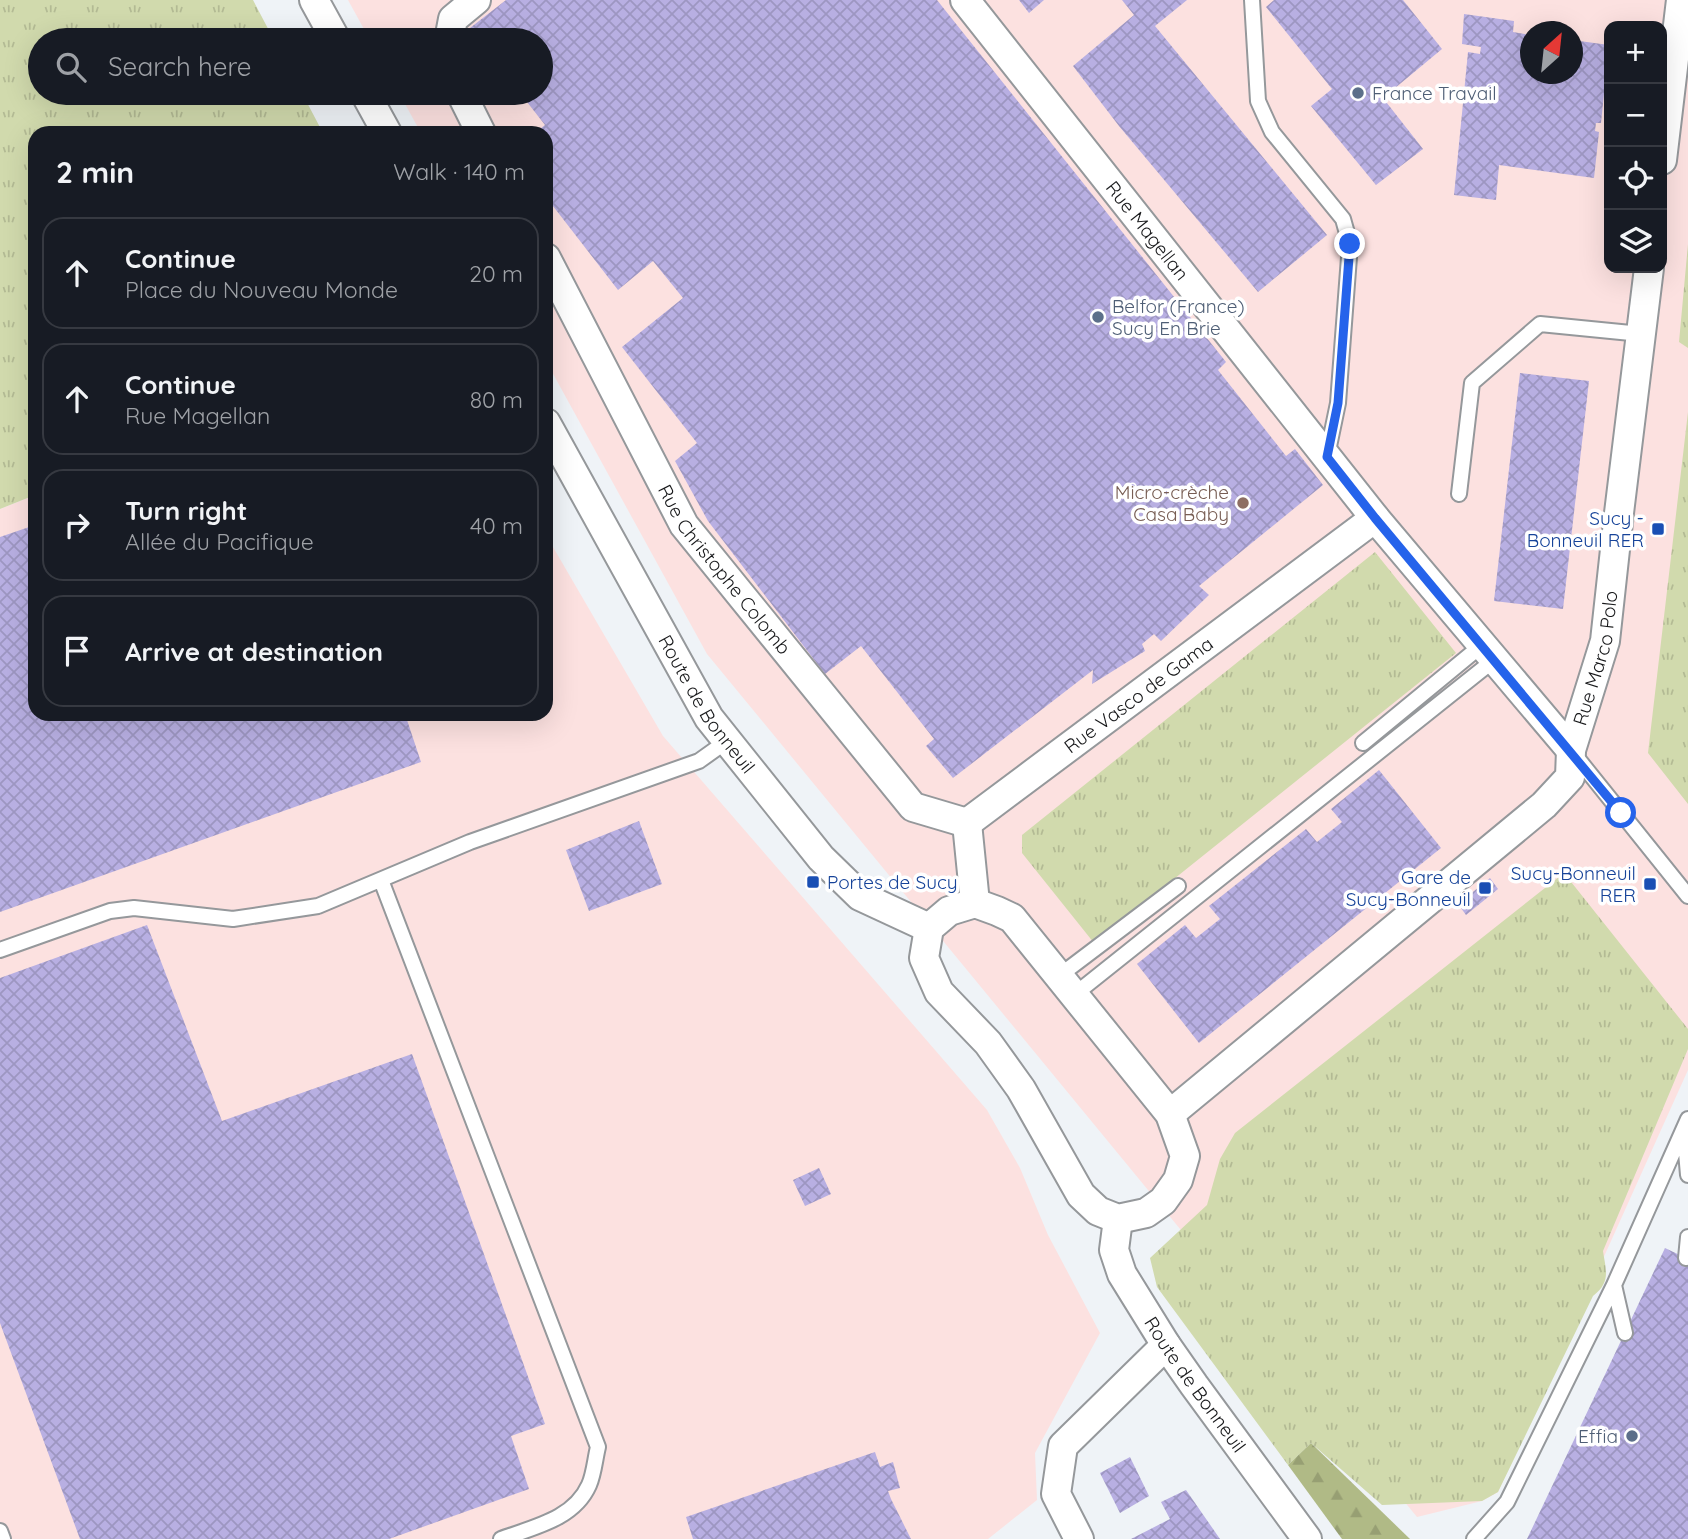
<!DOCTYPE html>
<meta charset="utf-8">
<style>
body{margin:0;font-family:Quicksand,sans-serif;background:#20242c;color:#f1f3f6}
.controls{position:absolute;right:21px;top:21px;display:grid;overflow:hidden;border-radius:14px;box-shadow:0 7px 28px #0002}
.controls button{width:63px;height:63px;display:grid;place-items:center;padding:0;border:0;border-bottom:2px solid #363941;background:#171b24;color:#f1f3f6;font:35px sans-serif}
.compass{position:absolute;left:1520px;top:21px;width:63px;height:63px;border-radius:50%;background:#171b24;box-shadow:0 7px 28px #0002;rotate:27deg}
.stop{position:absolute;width:21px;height:21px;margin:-16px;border:5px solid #2563eb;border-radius:50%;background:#fff}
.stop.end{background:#2563eb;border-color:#fff;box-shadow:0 2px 7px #0008}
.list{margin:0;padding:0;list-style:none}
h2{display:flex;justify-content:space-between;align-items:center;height:91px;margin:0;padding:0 28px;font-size:30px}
h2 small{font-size:23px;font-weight:400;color:#9ea1a6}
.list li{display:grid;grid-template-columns:46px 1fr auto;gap:21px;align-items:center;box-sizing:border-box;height:112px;margin:0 14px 14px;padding:0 14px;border:2px solid #363941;border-radius:21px}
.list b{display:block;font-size:26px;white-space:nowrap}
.list p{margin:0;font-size:23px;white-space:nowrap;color:#9ea1a6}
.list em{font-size:23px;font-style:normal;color:#9ea1a6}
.icon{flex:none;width:38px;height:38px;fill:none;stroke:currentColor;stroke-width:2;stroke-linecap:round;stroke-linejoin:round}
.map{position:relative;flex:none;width:1688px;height:1539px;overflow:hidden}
.search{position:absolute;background:#171b24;box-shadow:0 7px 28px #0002;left:28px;top:28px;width:525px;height:77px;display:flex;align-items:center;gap:18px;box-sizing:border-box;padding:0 24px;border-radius:38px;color:#9ea1a6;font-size:26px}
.panel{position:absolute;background:#171b24;box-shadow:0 7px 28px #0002;left:28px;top:126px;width:525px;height:595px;border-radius:21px}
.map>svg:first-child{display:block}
</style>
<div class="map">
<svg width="1688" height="1539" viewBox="0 0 1688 1539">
<defs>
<pattern id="grass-tufts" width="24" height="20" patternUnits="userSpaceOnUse" patternTransform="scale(1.75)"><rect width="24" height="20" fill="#d1daad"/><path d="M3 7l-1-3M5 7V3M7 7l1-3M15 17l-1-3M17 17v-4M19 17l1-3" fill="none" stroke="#b3ba94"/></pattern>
<pattern id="forest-firs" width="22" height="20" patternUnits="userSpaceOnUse" patternTransform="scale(1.75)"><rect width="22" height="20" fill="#b0ba86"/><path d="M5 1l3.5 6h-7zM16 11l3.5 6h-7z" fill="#979f73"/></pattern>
<pattern id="building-cross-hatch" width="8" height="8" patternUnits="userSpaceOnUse" patternTransform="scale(1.75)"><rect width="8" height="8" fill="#b8afe2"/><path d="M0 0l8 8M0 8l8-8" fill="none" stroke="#9d96c1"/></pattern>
</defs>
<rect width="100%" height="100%" fill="#eff3f7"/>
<path fill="#fce1e0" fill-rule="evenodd" d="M 348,0 L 1688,0 L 1688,1070 L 1498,1492 L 1482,1501 L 1417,1517 L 707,654 L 546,361 L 546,133 L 421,133 L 399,93 L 541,93 L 541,40 L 370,40 ZM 1609,26 L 1662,26 L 1662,268 L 1609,268 ZM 1530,32 L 1572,32 L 1572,74 L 1530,74 Z
M 35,495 L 35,714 L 546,714 L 546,535 L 663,736 L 987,1110 L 1020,1168 L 1048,1235 L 1100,1333 L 1035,1453 L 1037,1500 L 988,1539 L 0,1539 L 0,509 Z"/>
<path fill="url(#grass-tufts)" d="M 0,0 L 253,0 L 274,40 L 40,40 L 40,93 L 302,93 L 323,133 L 35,133 L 35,495 L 0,509 Z
M 1688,244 L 1688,348 L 1679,342 Z
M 1688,412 L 1688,804 L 1648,753 Z
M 1375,552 L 1456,653 L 1094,943 L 1022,853 L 1022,835 Z
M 1564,873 L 1688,1029 L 1688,1049 L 1603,1251 C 1606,1271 1611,1282 1593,1296 L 1498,1492 L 1482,1501 L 1382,1505 L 1311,1443 L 1288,1465 L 1157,1287 L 1150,1258 L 1207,1205 L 1220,1159 L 1235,1133 Z"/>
<path fill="url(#forest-firs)" d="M 1311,1443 L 1410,1539 L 1342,1539 L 1288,1465 Z"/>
<path fill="url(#building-cross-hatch)" d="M 506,0 L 937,0 L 1226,362 L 1218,370 L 1286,456 L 1295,449 L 1323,485 L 1199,586 L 1209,595 L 1161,641 L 1154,634 L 1142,644 L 1145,651 L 1092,684 L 1093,670 L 953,778 L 926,746 L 934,739 L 861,646 L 825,674 L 708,521 L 675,461 L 697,443 L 622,347 L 683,298 L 653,261 L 618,290 L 546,197 L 546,133 L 535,133 L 545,125 L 520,93 L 541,93 L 541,40 L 480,40 L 470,28 Z
M 1019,0 L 1044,0 L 1029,13 Z
M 1122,0 L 1187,0 L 1155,26 L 1327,235 L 1258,292 L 1119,126 L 1073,66 L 1134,15 Z
M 1274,0 L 1403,0 L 1442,49 L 1383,98 L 1423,149 L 1376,185 L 1311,106 L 1332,89 L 1266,7 Z
M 1464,14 L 1514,21 L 1513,32 L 1530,35 L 1530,74 L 1572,74 L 1572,40 L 1609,45 L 1601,123 L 1596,123 L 1595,131 L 1599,132 L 1594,178 L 1499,165 L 1496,200 L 1454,195 L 1468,52 L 1480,54 L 1481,47 L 1462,44 Z
M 1520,373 L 1589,381 L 1563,609 L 1494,601 Z
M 35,525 L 35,714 L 405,714 L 421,762 L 0,912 L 0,537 Z
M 1379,770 L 1441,848 L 1199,1043 L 1137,964 L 1185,925 L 1196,938 L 1220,919 L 1209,906 L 1306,829 L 1317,842 L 1342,822 L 1331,809 Z
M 639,821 L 662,884 L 589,911 L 566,850 Z
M 1490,878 L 1498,889 L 1466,915 L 1458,904 Z
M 147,925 L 222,1121 L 412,1054 L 545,1424 L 511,1436 L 529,1489 L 389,1539 L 80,1539 L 0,1323 L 0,978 Z
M 819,1168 L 831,1194 L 805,1206 L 793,1180 Z
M 1665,1248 L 1688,1259 L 1688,1539 L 1527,1539 Z
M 875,1452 L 880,1467 L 893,1462 L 900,1488 L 888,1491 L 891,1499 L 911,1539 L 693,1539 L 686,1517 Z
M 1130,1457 L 1149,1496 L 1120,1513 L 1100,1473 Z
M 1186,1490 L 1220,1539 L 1131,1539 L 1170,1519 L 1161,1502 Z"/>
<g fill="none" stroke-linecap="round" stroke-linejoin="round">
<defs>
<path id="lane" d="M 1252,0 L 1258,101 L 1272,132 L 1343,219 L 1350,244 L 1338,403 L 1327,456
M 1459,494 L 1472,383 L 1540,324 L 1641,334
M 1363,743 L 1482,645
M 1574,754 L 1688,896
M 381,880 L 598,1447 C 595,1459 594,1474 589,1485 C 574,1519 534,1527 501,1539
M 0,950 L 110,911 L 134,908 L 233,919 L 318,906 L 470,842 L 699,761 L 727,741
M 1059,976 L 1178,886
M 1074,995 L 1494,660
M 1684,1129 L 1688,1175
M 1686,1258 L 1688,1237
M 1625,1333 L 1614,1285 L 1688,1119
M 0,1531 L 3,1539
M 1474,1539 L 1507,1502 L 1614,1285"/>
<g id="street">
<path d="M 314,0 L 336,40"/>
<path id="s1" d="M 965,0 L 1375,518 L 1571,750"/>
<path d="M 449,40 L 453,19 L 476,0"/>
<path d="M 365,93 L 387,133"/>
<path d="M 461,93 L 481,133"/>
<path d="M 1662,160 L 1681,0"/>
<path id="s2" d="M 546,258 L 684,525 L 913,807 L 967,823"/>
<path id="s3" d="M 546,423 L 709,718 L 821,858 L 860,896 L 929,928"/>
<path id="s4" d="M 967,823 L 1375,518"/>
<path d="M 967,823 L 975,903"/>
<path d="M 975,903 L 997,911 L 1012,918 L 1170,1114 L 1185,1156 L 1178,1180 L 1163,1201 L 1146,1213 L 1118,1219 L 1098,1211 L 1081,1195 L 1021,1089 L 988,1043 L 939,992 L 924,958 L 929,928 L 949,911 Z"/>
<path id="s5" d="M 1170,1114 L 1544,805 L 1570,777 L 1571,750 L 1605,641 L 1619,513 L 1649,268"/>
<path id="s6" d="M 1118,1219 L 1114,1250 L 1122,1274 L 1166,1345 L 1194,1385 L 1307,1539"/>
<path d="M 1079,1539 L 1056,1494 L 1063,1446 L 1166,1345"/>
</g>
</defs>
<use href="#lane" stroke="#95989b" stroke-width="18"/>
<use href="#street" stroke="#95989b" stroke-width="32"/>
<use href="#lane" stroke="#fff" stroke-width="14"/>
<use href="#street" stroke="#fff" stroke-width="28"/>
</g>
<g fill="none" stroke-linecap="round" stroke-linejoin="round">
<path stroke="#2563eb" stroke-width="9" d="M 1350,244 L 1338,403 L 1327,457 L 1375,518 L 1621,813"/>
</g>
<g fill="#5c6f8a" stroke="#fff" stroke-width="2.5">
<circle cx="1358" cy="93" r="7"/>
<circle cx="1098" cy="317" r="7"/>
<circle cx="1632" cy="1436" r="7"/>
</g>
<circle fill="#8d6e63" stroke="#fff" stroke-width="2.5" cx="1243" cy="503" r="7"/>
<g fill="#1a4fb4" stroke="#fff" stroke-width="2.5">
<rect x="1651" y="522" width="14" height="14" rx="3.5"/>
<rect x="806" y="875" width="14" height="14" rx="3.5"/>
<rect x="1643" y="877" width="14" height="14" rx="3.5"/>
<rect x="1478" y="881" width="14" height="14" rx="3.5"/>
</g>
<g text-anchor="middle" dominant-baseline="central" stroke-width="7" stroke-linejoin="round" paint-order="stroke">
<g font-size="19" fill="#4e5e75" stroke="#fff" text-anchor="start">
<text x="1372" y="93">France Travail</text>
<text x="1112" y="306">Belfor (France)<tspan x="1112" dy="22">Sucy En Brie</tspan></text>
<text x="1618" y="1436" text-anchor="end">Effia</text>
</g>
<g font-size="19" fill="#17181a" stroke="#fff">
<text stroke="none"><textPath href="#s1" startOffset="294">Rue Magellan</textPath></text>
<text stroke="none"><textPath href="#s2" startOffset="360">Rue Christophe Colomb</textPath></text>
<text stroke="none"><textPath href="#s5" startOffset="646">Rue Marco Polo</textPath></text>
<text stroke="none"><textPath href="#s4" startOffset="214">Rue Vasco de Gama</textPath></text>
<text stroke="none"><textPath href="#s3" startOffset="324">Route de Bonneuil</textPath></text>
<text stroke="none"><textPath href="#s6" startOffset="189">Route de Bonneuil</textPath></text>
</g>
<g font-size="19" fill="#785e54" stroke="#fff" text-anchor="end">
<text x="1229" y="492">Micro-crèche<tspan x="1229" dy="22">Casa Baby</tspan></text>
</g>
<g font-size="19" fill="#164399" stroke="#fff" text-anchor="end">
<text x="1644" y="518">Sucy -<tspan x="1644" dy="22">Bonneuil RER</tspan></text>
<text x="1636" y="873">Sucy-Bonneuil<tspan x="1636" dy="22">RER</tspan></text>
<text x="1471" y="877">Gare de<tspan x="1471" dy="22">Sucy-Bonneuil</tspan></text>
<text x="827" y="882" text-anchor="start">Portes de Sucy</text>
</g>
</g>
</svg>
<div class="controls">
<button>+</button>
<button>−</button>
<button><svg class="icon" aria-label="locate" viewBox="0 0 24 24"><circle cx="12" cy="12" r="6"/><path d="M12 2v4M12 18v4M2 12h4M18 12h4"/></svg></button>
<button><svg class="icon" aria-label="layers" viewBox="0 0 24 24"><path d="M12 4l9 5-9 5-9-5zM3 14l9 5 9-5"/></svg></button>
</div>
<svg class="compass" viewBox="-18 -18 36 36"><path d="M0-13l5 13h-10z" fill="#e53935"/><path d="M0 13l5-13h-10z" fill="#9ea1a6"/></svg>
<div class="stop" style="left:1621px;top:813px"></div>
<div class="stop end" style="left:1350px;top:244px"></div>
<div class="search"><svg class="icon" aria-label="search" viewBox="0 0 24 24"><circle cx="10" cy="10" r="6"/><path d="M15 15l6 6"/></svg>Search here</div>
<section class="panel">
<h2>2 min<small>Walk · 140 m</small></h2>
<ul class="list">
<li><svg class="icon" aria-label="ahead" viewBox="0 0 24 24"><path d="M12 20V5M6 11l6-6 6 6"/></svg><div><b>Continue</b><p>Place du Nouveau Monde</p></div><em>20 m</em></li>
<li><svg class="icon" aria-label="ahead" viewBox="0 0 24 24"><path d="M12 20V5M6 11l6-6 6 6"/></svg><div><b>Continue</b><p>Rue Magellan</p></div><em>80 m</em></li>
<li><svg class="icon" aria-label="right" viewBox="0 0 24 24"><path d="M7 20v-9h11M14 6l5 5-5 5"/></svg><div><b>Turn right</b><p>Allée du Pacifique</p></div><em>40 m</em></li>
<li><svg class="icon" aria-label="arrive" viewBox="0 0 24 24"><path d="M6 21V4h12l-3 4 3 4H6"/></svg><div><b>Arrive at destination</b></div></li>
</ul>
</section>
</div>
